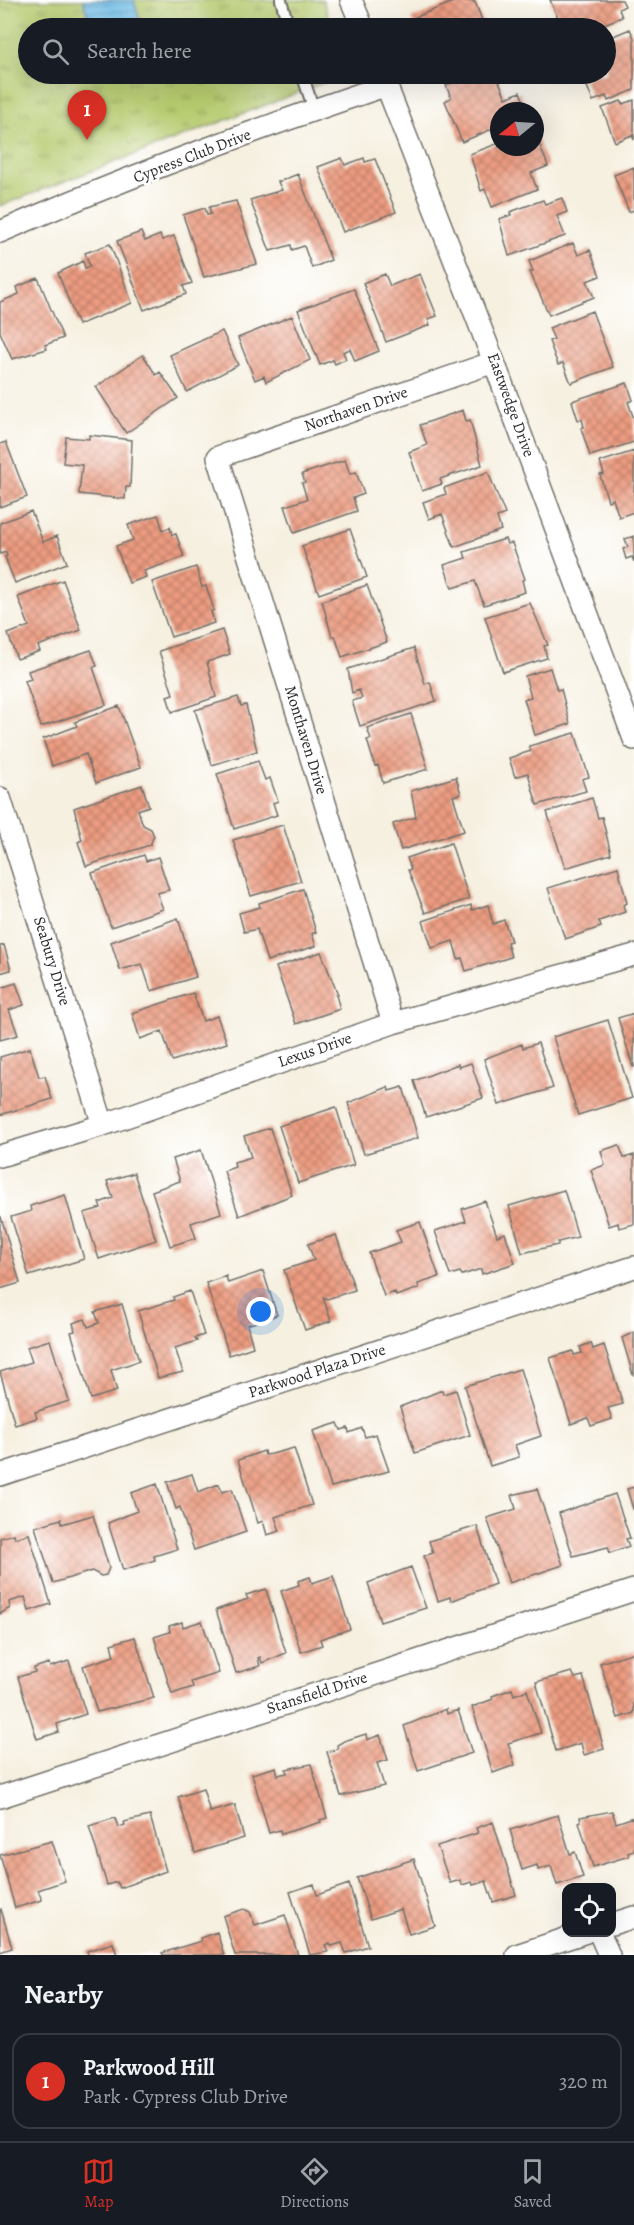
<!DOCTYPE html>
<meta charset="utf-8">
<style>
body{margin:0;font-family:Alegreya,serif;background:#242831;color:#f1f3f6}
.controls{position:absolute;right:18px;bottom:18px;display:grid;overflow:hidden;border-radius:12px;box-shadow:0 6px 24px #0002}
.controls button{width:54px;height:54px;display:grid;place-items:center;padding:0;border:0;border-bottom:2px solid #363941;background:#171b24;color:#f1f3f6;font:30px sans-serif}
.compass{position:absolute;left:490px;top:102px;width:54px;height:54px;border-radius:50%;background:#171b24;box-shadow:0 6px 24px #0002;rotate:252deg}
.you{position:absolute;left:261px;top:1312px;width:21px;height:21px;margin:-15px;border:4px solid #fff;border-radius:50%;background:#1a73e8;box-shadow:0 0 0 9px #1a73e833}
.badge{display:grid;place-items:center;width:39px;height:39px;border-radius:50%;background:#d93025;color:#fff;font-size:20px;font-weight:700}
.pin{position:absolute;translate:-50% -50px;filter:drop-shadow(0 2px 3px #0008)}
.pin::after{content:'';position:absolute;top:32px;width:21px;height:18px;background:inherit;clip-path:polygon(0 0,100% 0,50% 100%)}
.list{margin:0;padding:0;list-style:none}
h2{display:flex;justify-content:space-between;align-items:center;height:78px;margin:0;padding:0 24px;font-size:26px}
h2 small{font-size:20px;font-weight:400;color:#9ea1a6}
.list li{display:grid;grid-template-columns:39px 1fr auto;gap:18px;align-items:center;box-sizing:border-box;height:96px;margin:0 12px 12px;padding:0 12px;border:2px solid #363941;border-radius:18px}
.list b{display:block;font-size:22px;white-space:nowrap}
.list p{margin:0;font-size:20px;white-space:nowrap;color:#9ea1a6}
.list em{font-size:20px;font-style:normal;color:#9ea1a6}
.icon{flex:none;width:33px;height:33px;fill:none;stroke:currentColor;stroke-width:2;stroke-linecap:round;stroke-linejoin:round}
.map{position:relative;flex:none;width:634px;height:1955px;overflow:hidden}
.search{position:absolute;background:#171b24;box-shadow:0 6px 24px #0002;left:18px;right:18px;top:18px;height:66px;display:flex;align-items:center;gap:15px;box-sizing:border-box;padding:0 21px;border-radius:33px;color:#9ea1a6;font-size:22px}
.sheet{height:186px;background:#171b24}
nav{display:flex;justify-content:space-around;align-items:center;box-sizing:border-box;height:84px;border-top:2px solid #363941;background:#171b24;font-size:16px;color:#9ea1a6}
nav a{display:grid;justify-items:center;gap:3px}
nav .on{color:#d93025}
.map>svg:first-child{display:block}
</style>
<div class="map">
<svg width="634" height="1955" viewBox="0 0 634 1955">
<defs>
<pattern id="grass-tufts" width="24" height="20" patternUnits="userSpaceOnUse" patternTransform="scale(1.5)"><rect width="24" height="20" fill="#b6ca6e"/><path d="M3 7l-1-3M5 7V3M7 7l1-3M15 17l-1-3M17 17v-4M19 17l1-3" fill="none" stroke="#94a45b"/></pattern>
<pattern id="water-rules" width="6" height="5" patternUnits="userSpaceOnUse" patternTransform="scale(1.5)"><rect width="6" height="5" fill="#6fbfea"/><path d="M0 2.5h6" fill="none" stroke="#5b9bbe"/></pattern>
<pattern id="building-cross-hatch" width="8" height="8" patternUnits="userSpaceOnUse" patternTransform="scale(1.5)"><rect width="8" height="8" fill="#ec9b80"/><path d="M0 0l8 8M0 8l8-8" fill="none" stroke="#bf7f69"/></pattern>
</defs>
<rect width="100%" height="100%" fill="#fff"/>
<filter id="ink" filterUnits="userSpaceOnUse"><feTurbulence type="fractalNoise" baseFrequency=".0167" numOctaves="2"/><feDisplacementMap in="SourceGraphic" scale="12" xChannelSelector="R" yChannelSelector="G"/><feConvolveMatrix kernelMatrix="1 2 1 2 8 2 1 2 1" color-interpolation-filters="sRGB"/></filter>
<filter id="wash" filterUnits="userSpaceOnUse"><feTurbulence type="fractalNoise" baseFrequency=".008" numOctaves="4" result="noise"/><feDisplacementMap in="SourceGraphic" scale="24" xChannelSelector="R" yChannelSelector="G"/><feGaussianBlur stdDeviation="1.35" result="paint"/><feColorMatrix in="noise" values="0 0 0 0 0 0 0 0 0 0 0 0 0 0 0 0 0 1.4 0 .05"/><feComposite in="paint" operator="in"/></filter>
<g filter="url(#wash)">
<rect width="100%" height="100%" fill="#f6f0e0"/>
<path fill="url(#grass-tufts)" stroke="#707a4c" stroke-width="1.5" d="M 0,0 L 323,0 L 332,28 L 28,28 L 28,74 L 347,74 L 0,206 Z"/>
<path fill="url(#water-rules)" stroke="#4d758a" stroke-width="1.5" d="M 83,0 L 134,0 L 142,28 L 91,28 Z"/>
<g id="blocks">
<path fill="url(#building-cross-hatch)" d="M 458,0 L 475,2 L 485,28 L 415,28 L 411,19 Z
M 550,0 L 622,0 L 625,6 L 619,9 L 622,17 L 594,28 L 562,28 Z
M 630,29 L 634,38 L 634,90 L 608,101 L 606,96 L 593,101 L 584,79 L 597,74 L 606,74 L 606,39 Z
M 474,74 L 496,74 L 506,98 L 520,92 L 527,109 L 499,111 L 499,126 L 462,142 L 445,101 L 451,98 L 446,85 Z
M 634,100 L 634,140 L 632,135 L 615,142 L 602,108 L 621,101 L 623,104 Z
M 535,133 L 548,166 L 531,173 L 537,189 L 492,207 L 485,189 L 481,191 L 470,154 L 499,143 L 499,147 L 535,147 Z
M 342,158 L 345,165 L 364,158 L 365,162 L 375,159 L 396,212 L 343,232 L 318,167 Z
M 634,167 L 634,210 L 629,212 L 614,175 Z
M 298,174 L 331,260 L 312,268 L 304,246 L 292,250 L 291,245 L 270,251 L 250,200 L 282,190 L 278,182 Z
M 562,198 L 567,212 L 557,216 L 565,236 L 509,256 L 499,219 L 511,215 L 510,212 L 543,200 L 545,204 Z
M 236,201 L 257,264 L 204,277 L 183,215 L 205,208 L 207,215 L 211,214 L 209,207 Z
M 141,232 L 145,241 L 160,235 L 162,240 L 174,236 L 192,283 L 183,286 L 186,294 L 144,310 L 117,241 Z
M 573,243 L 578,255 L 590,250 L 600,276 L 587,281 L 594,297 L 549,315 L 530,272 L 533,271 L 529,261 Z
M 110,244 L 132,303 L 78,325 L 58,273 L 83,261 L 85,268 L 90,266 L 85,253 Z
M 385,274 L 390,286 L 420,274 L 437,316 L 428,319 L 430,325 L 386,342 L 363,283 Z
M 38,278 L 63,338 L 45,345 L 47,349 L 12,359 L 0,332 L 0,302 L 19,294 L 17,287 Z
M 354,289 L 379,351 L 355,361 L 350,349 L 343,352 L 346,359 L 335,364 L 333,360 L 320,365 L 298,310 Z
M 592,311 L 613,367 L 571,383 L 563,363 L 558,365 L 549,341 L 554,339 L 549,328 Z
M 292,316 L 310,360 L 266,382 L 264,376 L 255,380 L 238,338 Z
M 222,331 L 238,365 L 187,392 L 170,355 Z
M 143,355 L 156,375 L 160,372 L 178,398 L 126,433 L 96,387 Z
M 627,383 L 633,400 L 628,402 L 634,419 L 634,442 L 590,456 L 581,428 L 584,427 L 582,419 L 578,420 L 572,401 Z
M 463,410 L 466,421 L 470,420 L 482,465 L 440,479 L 442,484 L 422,491 L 409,452 L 427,445 L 420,425 Z
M 89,435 L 132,440 L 130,487 L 126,487 L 125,499 L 79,494 L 82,465 L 63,463 L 66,437 L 89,439 Z
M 6,442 L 27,497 L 0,507 L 0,444 Z
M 634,451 L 634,512 L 619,517 L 613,499 L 608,501 L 600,475 L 604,474 L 600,462 Z
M 345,460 L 350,474 L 356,472 L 364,494 L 353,498 L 357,511 L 294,533 L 285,506 L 307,499 L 302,483 L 305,482 L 302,474 Z
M 488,472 L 505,514 L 497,517 L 501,530 L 454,547 L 442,514 L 429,519 L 423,502 L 446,494 L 444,488 Z
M 31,511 L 43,542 L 57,536 L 67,563 L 15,583 L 5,557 L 7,556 L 6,552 L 0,554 L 0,523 Z
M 158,515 L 163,530 L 170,527 L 172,535 L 176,534 L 184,557 L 144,571 L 146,577 L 129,583 L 116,546 L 133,540 L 128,525 Z
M 350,529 L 367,577 L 319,594 L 302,546 Z
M 634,536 L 634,562 L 632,557 L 626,559 L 623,549 L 628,547 L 625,539 Z
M 505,539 L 507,544 L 512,543 L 517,557 L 525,579 L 522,580 L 525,592 L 484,605 L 475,581 L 452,588 L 444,565 L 466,558 L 464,552 Z
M 196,567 L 202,587 L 206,586 L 214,610 L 211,611 L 214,623 L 171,637 L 152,582 Z
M 63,580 L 81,630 L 38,646 L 40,651 L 17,659 L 8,634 L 29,626 L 18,597 Z
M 367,585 L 387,642 L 342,657 L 335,636 L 332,637 L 322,601 Z
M 530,603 L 548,645 L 544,646 L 547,658 L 503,672 L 485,617 Z
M 222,630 L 230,654 L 207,662 L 216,697 L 172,712 L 167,696 L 173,694 L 159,651 Z
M 414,648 L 425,684 L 430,682 L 436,701 L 360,726 L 352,701 L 362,698 L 359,690 L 352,693 L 348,669 Z
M 91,650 L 97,666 L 93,667 L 106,705 L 41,727 L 25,681 L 31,679 L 28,671 Z
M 550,668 L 557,690 L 561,689 L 570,724 L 535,735 L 524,699 L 531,697 L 525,676 Z
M 238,697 L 241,706 L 246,705 L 257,751 L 212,765 L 195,710 Z
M 119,706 L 141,767 L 96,783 L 86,754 L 52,766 L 43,739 L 77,726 L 75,722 Z
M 411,714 L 428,769 L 383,783 L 378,765 L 375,766 L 367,740 L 371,739 L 367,728 Z
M 575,733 L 589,777 L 582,779 L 586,791 L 537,805 L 528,773 L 515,777 L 509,758 L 531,751 L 529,746 Z
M 258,761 L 265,780 L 270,778 L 278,801 L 273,803 L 277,815 L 234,829 L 217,774 Z
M 456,777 L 461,794 L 453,796 L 464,831 L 401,850 L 393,824 L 416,817 L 411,791 Z
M 142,785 L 149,806 L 138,810 L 143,825 L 151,829 L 154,836 L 150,845 L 86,866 L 78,842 L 82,840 L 74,808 Z
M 592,798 L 598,818 L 602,817 L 611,854 L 565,868 L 547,812 Z
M 283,825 L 301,881 L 251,896 L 233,840 Z
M 451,843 L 469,899 L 425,913 L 408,870 L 411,869 L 407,858 Z
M 144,855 L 146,861 L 158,857 L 169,890 L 157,893 L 163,909 L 111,927 L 92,873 Z
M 618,867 L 627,903 L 623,905 L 625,912 L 599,921 L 601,927 L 565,939 L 548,888 Z
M 303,889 L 316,932 L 312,934 L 316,946 L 267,961 L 257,929 L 244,932 L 239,913 L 260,907 L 259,903 Z
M 471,905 L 472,910 L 488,905 L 493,924 L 504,920 L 511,941 L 507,942 L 511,957 L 466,971 L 462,958 L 458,959 L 453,941 L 432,948 L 423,921 Z
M 178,918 L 196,977 L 151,991 L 142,964 L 120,970 L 111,942 Z
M 4,945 L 11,970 L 0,973 L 0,946 Z
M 321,952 L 338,995 L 336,995 L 340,1009 L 296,1024 L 276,967 Z
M 16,983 L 24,1005 L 9,1010 L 18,1035 L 0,1040 L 0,988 Z
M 193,993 L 203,1021 L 217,1016 L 227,1043 L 172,1061 L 162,1031 L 140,1039 L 132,1013 Z
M 634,1013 L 634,1067 L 633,1067 L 618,1018 Z
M 608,1020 L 632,1098 L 578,1115 L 553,1037 Z
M 538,1043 L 553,1088 L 499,1105 L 484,1059 L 522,1044 L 523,1048 Z
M 30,1048 L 39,1077 L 45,1076 L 52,1099 L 0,1115 L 0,1057 Z
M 471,1063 L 483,1098 L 426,1117 L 414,1081 L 458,1064 L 459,1067 Z
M 388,1087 L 389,1091 L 403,1087 L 418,1138 L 364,1154 L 348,1103 Z
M 336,1107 L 354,1165 L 298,1183 L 279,1126 Z
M 270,1128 L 292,1195 L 239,1216 L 224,1171 L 235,1167 L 234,1162 L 251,1157 L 244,1136 Z
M 619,1145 L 624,1158 L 634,1155 L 634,1224 L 619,1228 L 618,1223 L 609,1226 L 591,1170 L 605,1165 L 601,1151 Z
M 201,1150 L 221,1213 L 191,1223 L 196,1238 L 170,1246 L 152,1191 L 180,1181 L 173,1159 Z
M 134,1173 L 156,1240 L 99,1259 L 84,1213 L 101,1208 L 99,1203 L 113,1198 L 107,1181 Z
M 564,1190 L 578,1237 L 558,1242 L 558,1245 L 522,1253 L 509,1206 Z
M 65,1195 L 84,1259 L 29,1276 L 11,1217 L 31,1211 L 30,1206 Z
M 485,1201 L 497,1236 L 505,1233 L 515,1263 L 482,1274 L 481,1269 L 462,1275 L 460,1272 L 450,1275 L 435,1231 L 466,1221 L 462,1209 Z
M 1,1217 L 20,1283 L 0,1289 L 0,1218 Z
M 420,1222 L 439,1277 L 418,1284 L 419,1288 L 396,1296 L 395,1292 L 384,1296 L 369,1253 L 401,1242 L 396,1230 Z
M 336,1235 L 355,1290 L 327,1299 L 323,1297 L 331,1321 L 305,1330 L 284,1270 L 314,1260 L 308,1244 Z
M 263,1271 L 277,1315 L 247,1325 L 253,1347 L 229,1355 L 206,1283 L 226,1276 L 228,1283 Z
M 190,1291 L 204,1335 L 195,1338 L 197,1341 L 175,1348 L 183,1372 L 158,1378 L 138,1311 L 174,1300 L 173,1297 Z
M 122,1304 L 139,1361 L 111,1370 L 117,1391 L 91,1399 L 71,1332 L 75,1331 L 73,1323 L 85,1319 L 88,1327 L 99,1323 L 95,1312 Z
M 634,1332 L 634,1375 L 633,1375 L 622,1338 Z
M 50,1340 L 69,1401 L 35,1412 L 37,1418 L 15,1425 L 0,1372 L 32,1362 L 27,1347 Z
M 591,1343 L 593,1349 L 604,1345 L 623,1404 L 608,1408 L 612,1419 L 591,1426 L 588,1418 L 571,1424 L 550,1358 L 573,1351 L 574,1355 L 582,1353 L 580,1347 Z
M 520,1369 L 541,1436 L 515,1445 L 519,1457 L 490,1466 L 465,1386 Z
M 442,1390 L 443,1394 L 456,1390 L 470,1435 L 415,1453 L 400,1407 Z
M 338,1423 L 341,1430 L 348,1428 L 349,1433 L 362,1428 L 365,1437 L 376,1434 L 389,1471 L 331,1487 L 313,1431 Z
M 294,1448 L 312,1505 L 275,1517 L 280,1531 L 267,1535 L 263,1521 L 258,1523 L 238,1460 L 264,1451 L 265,1455 L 272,1454 Z
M 192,1474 L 198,1492 L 219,1484 L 222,1492 L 232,1489 L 246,1532 L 194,1550 L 180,1507 L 176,1509 L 167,1482 Z
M 157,1484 L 177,1549 L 154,1556 L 155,1560 L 123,1570 L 108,1523 L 137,1511 L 131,1493 Z
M 634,1487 L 634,1508 L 633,1509 L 627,1489 Z
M 537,1489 L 563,1565 L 509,1583 L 487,1518 L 516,1509 L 512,1495 Z
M 615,1494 L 630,1538 L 626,1539 L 629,1546 L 610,1553 L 608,1547 L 573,1556 L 559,1513 Z
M 93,1515 L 109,1568 L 106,1575 L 101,1576 L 92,1571 L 53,1583 L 35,1527 L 61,1519 L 62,1524 Z
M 477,1526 L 495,1584 L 451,1601 L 450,1597 L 438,1601 L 424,1556 L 433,1553 L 429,1541 Z
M 14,1534 L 15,1538 L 29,1534 L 51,1604 L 29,1611 L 25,1597 L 9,1602 L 10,1608 L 0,1614 L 0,1538 Z
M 411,1567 L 426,1608 L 380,1622 L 368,1583 Z
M 333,1576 L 350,1629 L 320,1639 L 322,1645 L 301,1652 L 281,1591 L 299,1585 L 298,1581 L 310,1577 L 312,1583 Z
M 266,1589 L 286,1653 L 262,1663 L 260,1657 L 258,1658 L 260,1666 L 236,1673 L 216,1610 L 248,1599 L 246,1595 Z
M 202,1621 L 219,1673 L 191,1682 L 193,1687 L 172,1694 L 154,1637 L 170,1632 L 169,1626 L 182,1622 L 183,1627 Z
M 135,1637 L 154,1698 L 97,1712 L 83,1666 L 114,1656 L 111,1644 Z
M 634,1652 L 634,1713 L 618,1718 L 600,1663 Z
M 69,1661 L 86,1714 L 57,1724 L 59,1732 L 37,1739 L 18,1677 L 35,1672 L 34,1668 L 49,1663 L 50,1667 Z
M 572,1672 L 575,1678 L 583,1676 L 604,1749 L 584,1755 L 581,1743 L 556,1751 L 536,1682 Z
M 512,1689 L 514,1695 L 527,1690 L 541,1733 L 508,1743 L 515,1765 L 493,1773 L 472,1707 L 493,1699 L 492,1696 Z
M 446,1709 L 447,1714 L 458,1710 L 472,1753 L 418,1771 L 404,1726 Z
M 366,1734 L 367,1740 L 380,1735 L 388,1760 L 377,1763 L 384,1786 L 341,1796 L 327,1752 L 338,1749 L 337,1745 L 344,1741 Z
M 311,1764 L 327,1818 L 320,1820 L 321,1822 L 281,1834 L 280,1830 L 269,1833 L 252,1774 L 276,1767 L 278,1775 L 287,1773 L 286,1769 Z
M 203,1789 L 210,1812 L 235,1805 L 244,1838 L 195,1853 L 178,1797 Z
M 612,1811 L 616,1823 L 634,1817 L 634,1851 L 628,1853 L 629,1856 L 593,1867 L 579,1822 L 581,1821 L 580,1817 Z
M 558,1815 L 570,1854 L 575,1852 L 583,1877 L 557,1885 L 551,1866 L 538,1870 L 537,1865 L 522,1870 L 510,1830 Z
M 150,1816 L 166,1871 L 120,1888 L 117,1882 L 107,1885 L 89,1826 L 115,1818 L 118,1827 L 125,1825 L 124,1822 Z
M 493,1822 L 516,1895 L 493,1902 L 486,1881 L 473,1885 L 472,1882 L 462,1885 L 461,1880 L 450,1883 L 437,1846 L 478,1833 L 476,1828 Z
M 52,1841 L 65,1881 L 38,1890 L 42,1900 L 15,1908 L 0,1855 Z
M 414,1859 L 435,1926 L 409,1934 L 401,1909 L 371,1919 L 357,1878 Z
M 314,1884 L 317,1895 L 349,1884 L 368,1946 L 346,1953 L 342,1943 L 331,1946 L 330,1943 L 325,1945 L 328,1952 L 310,1955 L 290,1892 Z
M 1,1909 L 12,1948 L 0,1952 L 0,1910 Z
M 244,1909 L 250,1912 L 255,1925 L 285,1915 L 298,1955 L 235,1955 L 223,1916 Z
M 217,1932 L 224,1955 L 163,1955 L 162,1953 L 201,1941 L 200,1938 Z
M 113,1943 L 117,1955 L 88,1955 L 87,1951 Z"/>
</g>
</g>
<g filter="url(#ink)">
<use href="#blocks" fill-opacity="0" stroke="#72706a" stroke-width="1.5"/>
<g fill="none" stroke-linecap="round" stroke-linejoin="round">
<defs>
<path id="service" d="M 281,0 L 289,28
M 302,74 L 314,110"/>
<path id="minor" d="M 351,0 L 363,28
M 382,74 L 494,362 L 634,739
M 0,232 C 126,177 256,129 387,85
M 0,798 L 103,1125
M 393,1023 L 218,457 L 494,362
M 0,1156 L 103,1125 L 393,1023 L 634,955
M 0,1475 L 634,1267
M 0,1797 L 634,1590
M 612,1924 L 634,1917
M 599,1932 L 609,1955
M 517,1955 L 586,1932"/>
</defs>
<use href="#service" stroke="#72706a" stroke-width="14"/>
<use href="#minor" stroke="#72706a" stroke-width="24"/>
<use href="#service" stroke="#fff" stroke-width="10"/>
<use href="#minor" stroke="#fff" stroke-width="21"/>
</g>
</g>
<g text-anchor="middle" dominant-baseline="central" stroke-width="6" stroke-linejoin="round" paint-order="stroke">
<g font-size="16" fill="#2b2b2b" stroke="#fff">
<text transform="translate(192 156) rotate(-21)">Cypress Club Drive</text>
<text transform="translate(511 405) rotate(70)">Eastwedge Drive</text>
<text transform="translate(356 409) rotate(-19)">Northaven Drive</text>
<text transform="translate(306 740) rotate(73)">Monthaven Drive</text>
<text transform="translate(52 961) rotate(73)">Seabury Drive</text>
<text transform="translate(315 1050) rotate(-19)">Lexus Drive</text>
<text transform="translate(317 1371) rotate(-18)">Parkwood Plaza Drive</text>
<text transform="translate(317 1693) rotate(-18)">Stansfield Drive</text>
</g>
</g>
</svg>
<div class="controls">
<button><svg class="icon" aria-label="locate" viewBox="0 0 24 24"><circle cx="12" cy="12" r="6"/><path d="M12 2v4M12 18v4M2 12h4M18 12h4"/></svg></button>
</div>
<svg class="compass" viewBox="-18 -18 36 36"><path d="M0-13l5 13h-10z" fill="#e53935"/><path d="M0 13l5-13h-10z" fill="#9ea1a6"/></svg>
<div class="you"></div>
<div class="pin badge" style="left:87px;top:140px">1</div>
<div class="search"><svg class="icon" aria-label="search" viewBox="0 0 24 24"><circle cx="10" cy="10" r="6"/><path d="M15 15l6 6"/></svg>Search here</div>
</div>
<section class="sheet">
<h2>Nearby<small></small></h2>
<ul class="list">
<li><span class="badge">1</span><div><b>Parkwood Hill</b><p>Park · Cypress Club Drive</p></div><em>320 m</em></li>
</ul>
</section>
<nav>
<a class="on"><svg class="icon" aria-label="map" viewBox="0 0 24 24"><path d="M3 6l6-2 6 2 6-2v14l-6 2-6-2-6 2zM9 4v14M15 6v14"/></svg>Map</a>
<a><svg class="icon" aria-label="directions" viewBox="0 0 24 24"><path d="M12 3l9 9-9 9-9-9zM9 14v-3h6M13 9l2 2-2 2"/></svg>Directions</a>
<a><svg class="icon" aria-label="saved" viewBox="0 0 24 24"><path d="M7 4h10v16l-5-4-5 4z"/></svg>Saved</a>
</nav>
